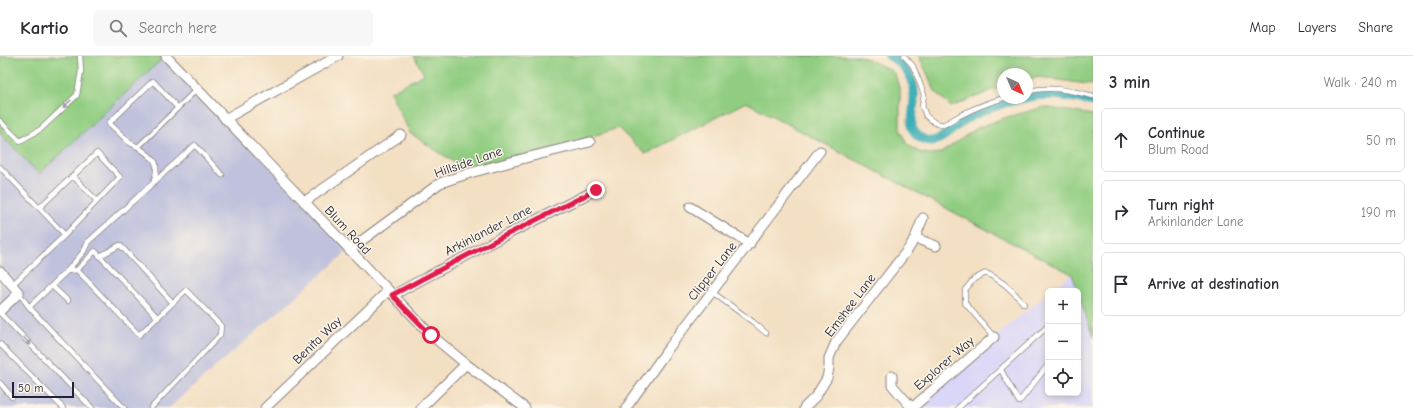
<!DOCTYPE html>
<meta charset="utf-8">
<style>
body{margin:0;font-family:"Comic Neue",sans-serif;background:#f7f7f7;color:#2b2b33}
.controls{position:absolute;right:12px;bottom:12px;display:grid;overflow:hidden;border-radius:6px;box-shadow:0 2px 6px #0003}
.controls button{width:36px;height:36px;display:grid;place-items:center;padding:0;border:0;border-bottom:1px solid #e1e1e2;background:#fff;color:#2b2b33;font:20px sans-serif}
.compass{position:absolute;left:997px;top:12px;width:36px;height:36px;border-radius:50%;background:#fff;box-shadow:0 2px 6px #0003;rotate:136deg}
.scale{position:absolute;left:12px;bottom:10px;width:62px;box-sizing:border-box;padding-left:4px;border:2px solid #22223b;border-top:0;font-size:11px;line-height:14px;white-space:nowrap;color:#22223b;-webkit-text-stroke:3px #fcf5e5;paint-order:stroke}
.stop{position:absolute;width:12px;height:12px;margin:-9px;border:3px solid #e11d48;border-radius:50%;background:#fff}
.stop.end{background:#e11d48;border-color:#fff;box-shadow:0 1px 4px #0008}
.list{margin:0;padding:0;list-style:none}
h2{display:flex;justify-content:space-between;align-items:center;height:52px;margin:0;padding:0 16px;font-size:17px}
h2 small{font-size:13px;font-weight:400;color:#7c7c81}
.list li{display:grid;grid-template-columns:26px 1fr auto;gap:12px;align-items:center;box-sizing:border-box;height:64px;margin:0 8px 8px;padding:0 8px;border:1px solid #e1e1e2;border-radius:6px}
.list b{display:block;font-size:15px;white-space:nowrap}
.list p{margin:0;font-size:13px;white-space:nowrap;color:#7c7c81}
.list em{font-size:13px;font-style:normal;color:#7c7c81}
.icon{flex:none;width:22px;height:22px;fill:none;stroke:currentColor;stroke-width:2;stroke-linecap:round;stroke-linejoin:round}
.map{position:relative;flex:none;width:1093px;height:352px;overflow:hidden}
header{display:flex;align-items:center;gap:24px;box-sizing:border-box;height:56px;padding:0 20px;background:#fff;border-bottom:1px solid #e1e1e2}
header strong{font-size:19px}
nav{display:flex;gap:22px;margin-inline-start:auto;font-size:14px}
.search{width:280px;height:36px;background:#f7f7f7;display:flex;align-items:center;gap:10px;box-sizing:border-box;padding:0 14px;border-radius:6px;color:#7c7c81;font-size:15px}
main{display:flex}
aside{flex:1;background:#fff}
.map>svg:first-child{display:block}
</style>
<header>
<strong>Kartio</strong>
<div class="search"><svg class="icon" aria-label="search" viewBox="0 0 24 24"><circle cx="10" cy="10" r="6"/><path d="M15 15l6 6"/></svg>Search here</div>
<nav><a>Map</a><a>Layers</a><a>Share</a></nav>
</header>
<main>
<div class="map">
<svg width="1093" height="352" viewBox="0 0 1093 352">
<rect width="100%" height="100%" fill="#fcf5e5"/>
<filter id="ink" filterUnits="userSpaceOnUse"><feTurbulence type="fractalNoise" baseFrequency=".025" numOctaves="2"/><feDisplacementMap in="SourceGraphic" scale="8" xChannelSelector="R" yChannelSelector="G"/><feConvolveMatrix kernelMatrix="1 2 1 2 8 2 1 2 1" color-interpolation-filters="sRGB"/></filter>
<filter id="wash" filterUnits="userSpaceOnUse"><feTurbulence type="fractalNoise" baseFrequency=".012" numOctaves="4" result="noise"/><feDisplacementMap in="SourceGraphic" scale="16" xChannelSelector="R" yChannelSelector="G"/><feGaussianBlur stdDeviation="0.9" result="paint"/><feColorMatrix in="noise" values="0 0 0 0 0 0 0 0 0 0 0 0 0 0 0 0 0 1.4 0 .05"/><feComposite in="paint" operator="in"/></filter>
<g filter="url(#wash)">
<rect width="100%" height="100%" fill="#f3dfc2"/>
<path fill="#dad6f7" d="M 1072,218 L 1077,235 L 1050,235 Z
M 1048,237 L 1048,337 L 1078,337 L 1078,237 L 1093,281 L 1093,352 L 912,352 L 994,281 Z"/>
<path fill="#c0c2dd" d="M 165,0 L 349,194 L 169,352 L 0,352 L 0,77 L 39,118 Z"/>
<path fill="#91cd81" stroke="#5a785e" d="M 0,0 L 165,0 L 39,118 L 0,77 Z
M 414,0 L 861,0 L 889,13 L 895,18 L 900,35 L 900,73 L 907,88 L 919,96 L 929,98 L 941,97 L 977,72 L 1007,61 L 1044,51 L 1093,59 L 1093,281 L 1072,218 L 991,176 L 746,46 L 645,98 L 618,72 L 529,101 L 470,117 L 410,77 L 390,36 L 424,18 Z
M 919,0 L 1093,0 L 1093,29 L 1039,21 L 1027,24 L 1027,18 L 1003,18 L 1003,30 L 951,51 L 935,35 Z"/>
<g fill="none" stroke-linecap="round" stroke-linejoin="round">
<path stroke="#3cadb7" stroke-width="9" d="M 889,0 C 902,6 914,21 914,37 C 915,49 911,60 912,72 C 916,79 923,85 932,85 C 944,84 957,68 968,62 C 988,51 1024,40 1047,39 C 1062,39 1078,42 1093,46"/>
</g>
</g>
<g filter="url(#ink)">
<g fill="none" stroke-linecap="round" stroke-linejoin="round">
<defs>
<path id="service" d="M 904,0 L 913,10 L 919,25 L 924,39 L 922,50 L 926,60 L 935,67 L 943,69 C 963,57 982,48 1004,42
M 1027,36 C 1049,29 1072,35 1093,40
M 178,52 L 153,25 L 109,67 L 130,87 L 138,91 L 197,33
M 0,65 L 20,85 L 41,73 L 77,39 L 81,15 L 80,0
M 138,91 C 154,103 160,104 154,125
M 0,111 L 65,179 L 12,229
M 73,120 L 97,145
M 39,152 L 97,97 L 120,121 L 65,179
M 100,200 L 120,189 L 173,247
M 67,215 L 84,195 L 88,186 L 195,89 L 222,119
M 52,230 L 68,245
M 712,236 L 753,266 L 766,277
M 19,237 L 29,251 L 67,215 L 77,214
M 29,251 L 124,352
M 0,257 L 92,352
M 994,281 L 965,247 L 965,234 L 974,223 L 986,217 C 1004,226 1011,233 1024,248
M 0,288 L 63,352
M 1001,314 L 1019,346 L 1048,309
M 0,327 L 12,341
M 151,352 L 220,279 L 221,270 L 186,234 C 171,249 155,264 139,279 L 77,214 L 95,195 L 158,262
M 958,352 L 1048,270"/>
<path id="minor" d="M 166,0 L 431,279 L 466,308 L 525,352
M 225,63 L 338,0
M 304,146 L 401,79
M 690,151 L 750,188
M 915,182 L 936,190
M 349,194 L 440,127 L 470,117 L 529,101 L 590,86
M 0,215 L 19,237 L 0,255
M 393,239 L 500,182 L 596,134
M 892,320 L 892,329 L 912,352
M 265,352 L 388,235
M 421,352 L 466,308
M 626,352 L 668,293 L 820,95
M 804,352 L 816,340 L 827,322 L 829,312 L 829,302 L 836,286 L 909,192 L 915,182 L 923,162
M 912,352 L 994,281"/>
</defs>
<use href="#service" stroke="#8a807e" stroke-width="6"/>
<use href="#minor" stroke="#8a807e" stroke-width="11"/>
<use href="#service" stroke="#fff" stroke-width="4.5"/>
<use href="#minor" stroke="#fff" stroke-width="9"/>
</g>
<defs><path id="oneway-solid" d="M-6-.8H1V-3.2L6.5 0L1 3.2V.8H-6Z"/></defs>
<g fill="#9c9ca7">
<use href="#oneway-solid" transform="translate(67 48) rotate(136)"/>
<use href="#oneway-solid" transform="translate(27 285) rotate(46)"/>
</g>
</g>
<g fill="none" stroke-linecap="round" stroke-linejoin="round" filter="url(#ink)">
<path stroke="#e11d48" stroke-width="5" d="M 431,279 L 392,239 L 500,182 L 596,134"/>
</g>
<g text-anchor="middle" dominant-baseline="central" stroke-width="3" stroke-linejoin="round" paint-order="stroke">
<g font-size="13" fill="#22223b" stroke="#fcf5e5">
<text transform="translate(468 106) rotate(-19)">Hillside Lane</text>
<text transform="translate(348 174) rotate(47)">Blum Road</text>
<text transform="translate(488 174) rotate(-27)">Arkinlander Lane</text>
<text transform="translate(712 215) rotate(-52)">Clipper Lane</text>
<text transform="translate(850 249) rotate(-53)">Emshee Lane</text>
<text transform="translate(317 284) rotate(-44)">Benita Way</text>
<text transform="translate(944 307) rotate(-41)">Explorer Way</text>
</g>
</g>
</svg>
<div class="controls">
<button>+</button>
<button>−</button>
<button><svg class="icon" aria-label="locate" viewBox="0 0 24 24"><circle cx="12" cy="12" r="6"/><path d="M12 2v4M12 18v4M2 12h4M18 12h4"/></svg></button>
</div>
<svg class="compass" viewBox="-18 -18 36 36"><path d="M0-13l5 13h-10z" fill="#e53935"/><path d="M0 13l5-13h-10z" fill="#7c7c81"/></svg>
<div class="scale">50 m</div>
<div class="stop" style="left:431px;top:279px"></div>
<div class="stop end" style="left:596px;top:134px"></div>
</div>
<aside>
<h2>3 min<small>Walk · 240 m</small></h2>
<ul class="list">
<li><svg class="icon" aria-label="ahead" viewBox="0 0 24 24"><path d="M12 20V5M6 11l6-6 6 6"/></svg><div><b>Continue</b><p>Blum Road</p></div><em>50 m</em></li>
<li><svg class="icon" aria-label="right" viewBox="0 0 24 24"><path d="M7 20v-9h11M14 6l5 5-5 5"/></svg><div><b>Turn right</b><p>Arkinlander Lane</p></div><em>190 m</em></li>
<li><svg class="icon" aria-label="arrive" viewBox="0 0 24 24"><path d="M6 21V4h12l-3 4 3 4H6"/></svg><div><b>Arrive at destination</b></div></li>
</ul>
</aside>
</main>
